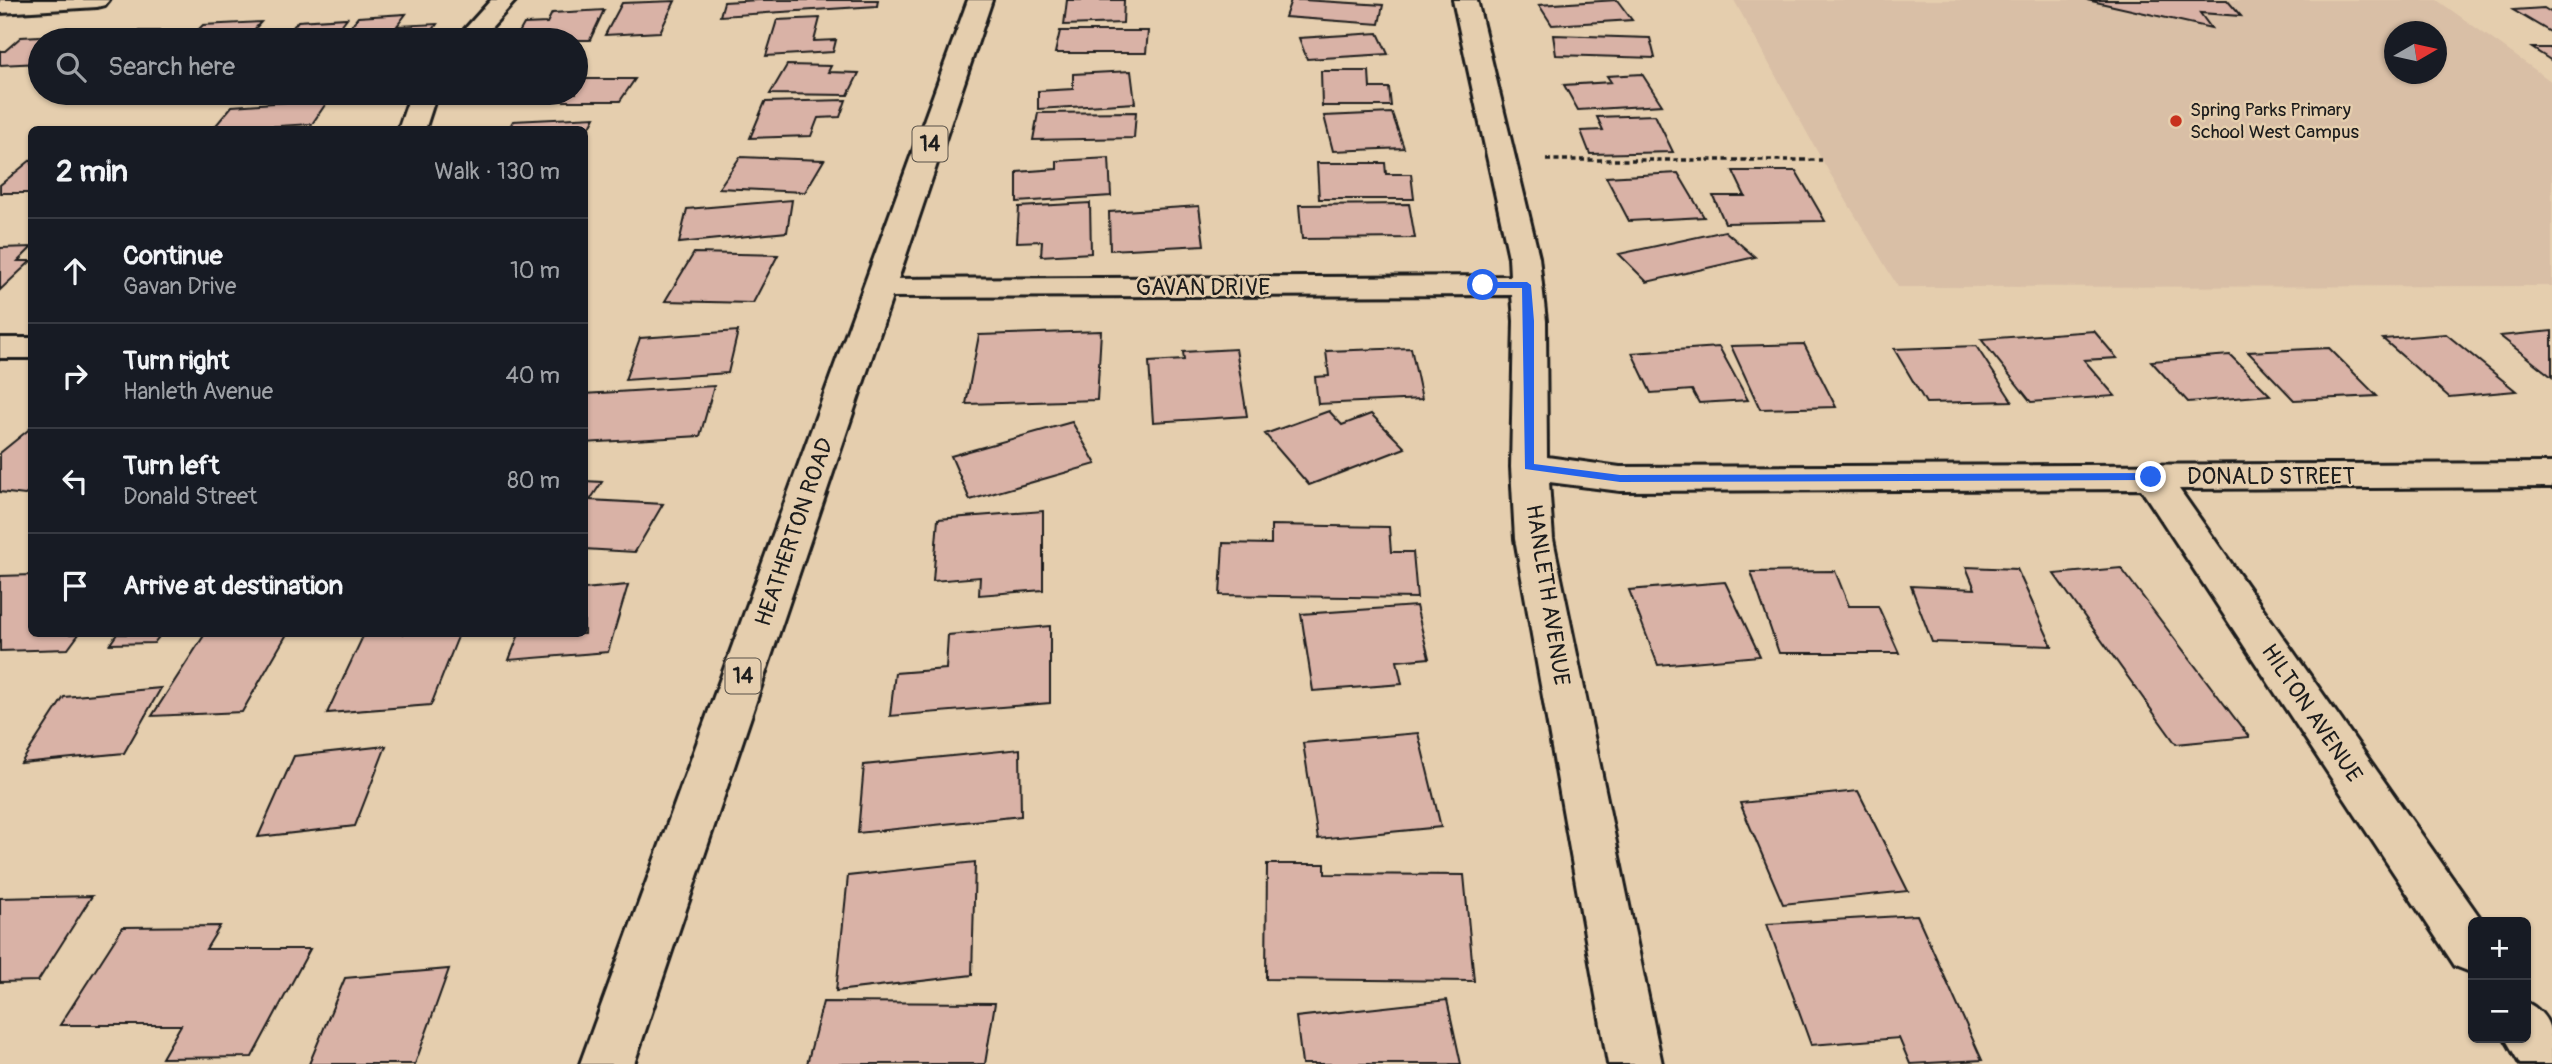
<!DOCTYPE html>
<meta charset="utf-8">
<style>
body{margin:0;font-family:Pangolin,sans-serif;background:#242831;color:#f1f3f6}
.controls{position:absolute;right:21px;bottom:21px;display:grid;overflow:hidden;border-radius:10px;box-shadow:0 2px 5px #0004}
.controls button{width:63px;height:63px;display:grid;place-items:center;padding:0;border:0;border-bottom:2px solid #363941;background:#171b24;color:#f1f3f6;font:35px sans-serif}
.compass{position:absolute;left:2384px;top:21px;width:63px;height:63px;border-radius:50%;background:#171b24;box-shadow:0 2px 5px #0004;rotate:81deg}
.stop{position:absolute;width:21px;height:21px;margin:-16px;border:5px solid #2563eb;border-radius:50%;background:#fff}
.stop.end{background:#2563eb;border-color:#fff;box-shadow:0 2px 7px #0008}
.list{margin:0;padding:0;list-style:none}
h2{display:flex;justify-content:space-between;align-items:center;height:91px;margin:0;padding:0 28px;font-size:30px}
h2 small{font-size:23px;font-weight:400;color:#9ea1a6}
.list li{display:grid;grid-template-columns:46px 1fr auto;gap:21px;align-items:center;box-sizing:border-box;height:105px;padding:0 28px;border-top:2px solid #363941}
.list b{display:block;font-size:26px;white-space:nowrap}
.list p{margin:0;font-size:23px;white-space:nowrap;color:#9ea1a6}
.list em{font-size:23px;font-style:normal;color:#9ea1a6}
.icon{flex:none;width:38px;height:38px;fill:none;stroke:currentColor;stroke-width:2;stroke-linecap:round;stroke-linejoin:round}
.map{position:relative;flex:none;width:2552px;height:1064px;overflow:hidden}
.search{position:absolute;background:#171b24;box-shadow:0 2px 5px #0004;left:28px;top:28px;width:560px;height:77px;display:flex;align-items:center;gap:18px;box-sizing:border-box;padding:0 24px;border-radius:38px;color:#9ea1a6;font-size:26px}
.panel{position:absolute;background:#171b24;box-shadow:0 2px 5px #0004;left:28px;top:126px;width:560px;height:511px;border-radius:10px}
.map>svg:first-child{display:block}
</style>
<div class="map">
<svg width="2552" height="1064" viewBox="0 0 2552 1064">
<rect width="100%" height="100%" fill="#e5ceae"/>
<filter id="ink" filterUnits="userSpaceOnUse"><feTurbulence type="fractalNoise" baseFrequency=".0143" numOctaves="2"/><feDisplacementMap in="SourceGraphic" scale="14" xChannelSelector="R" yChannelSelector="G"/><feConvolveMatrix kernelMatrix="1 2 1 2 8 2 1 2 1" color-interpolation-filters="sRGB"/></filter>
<g filter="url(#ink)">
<path fill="#d9bfa6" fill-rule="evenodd" d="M 1734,0 L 2437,0 L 2552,82 L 2552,286 L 1898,287 L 1822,160 ZM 2394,32 L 2436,32 L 2436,74 L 2394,74 Z"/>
<path fill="#d9b2a6" stroke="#1c1c1c" stroke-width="2" d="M 759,0 L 878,0 L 877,6 L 720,16 L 724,2 Z
M 1067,0 L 1124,0 L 1123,23 L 1064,25 Z
M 1291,0 L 1303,0 L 1383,5 L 1379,24 L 1285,17 Z
M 1617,0 L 1632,20 L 1552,25 L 1539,5 Z
M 2087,0 L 2227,0 L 2241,16 L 2200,13 L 2211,28 Z
M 675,1 L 660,32 L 605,35 L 622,3 Z
M 2544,8 L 2552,13 L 2552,33 L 2513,10 Z
M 604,10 L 590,40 L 515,40 L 524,24 L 547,23 L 552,13 Z
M 406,14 L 397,26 L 437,24 L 426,40 L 340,40 L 358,17 Z
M 347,18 L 330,40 L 268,40 L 274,33 L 289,32 L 298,21 Z
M 820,18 L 814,41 L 836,40 L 833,52 L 766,56 L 777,20 Z
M 261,22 L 245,40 L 188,40 L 203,25 Z
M 109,31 L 163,31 L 151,40 L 98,40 Z
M 1060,31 L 1148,31 L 1146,53 L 1055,53 Z
M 1378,33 L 1388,54 L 1307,59 L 1299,38 Z
M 80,34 L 73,40 L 40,40 L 40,63 L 0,65 L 0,51 L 5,51 L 21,37 Z
M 1553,35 L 1650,38 L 1655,58 L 1556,55 Z
M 2532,48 L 2552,48 L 2552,61 Z
M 787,65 L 831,66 L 828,72 L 859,73 L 848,95 L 770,94 Z
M 1131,71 L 1135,103 L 1038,109 L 1038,91 L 1073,89 L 1073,74 Z
M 1321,71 L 1369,71 L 1370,88 L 1389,88 L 1391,106 L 1322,106 Z
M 1642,74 L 1662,105 L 1578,110 L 1564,85 L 1611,82 L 1607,76 Z
M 576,79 L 635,79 L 620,101 L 527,101 L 534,93 L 576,93 Z
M 329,99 L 312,124 L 212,130 L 232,106 Z
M 846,100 L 840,117 L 818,118 L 811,136 L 750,138 L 765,102 Z
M 1136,112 L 1134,138 L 1033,140 L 1038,113 Z
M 1392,113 L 1404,148 L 1333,151 L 1324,116 Z
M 1655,115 L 1673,152 L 1590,154 L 1581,131 L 1603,130 L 1597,117 Z
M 595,117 L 584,138 L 584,130 L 508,130 L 513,121 Z
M 740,157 L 824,160 L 805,192 L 719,188 Z
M 1109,158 L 1111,196 L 1017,202 L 1017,172 L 1057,169 L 1057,161 Z
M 32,159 L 32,193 L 0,193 L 0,185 Z
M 1317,163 L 1385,163 L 1386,174 L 1411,174 L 1414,199 L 1319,199 Z
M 1733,171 L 1796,171 L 1825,221 L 1725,223 L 1713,196 L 1745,196 Z
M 1678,173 L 1704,217 L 1629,221 L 1606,177 Z
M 792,200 L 787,232 L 679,243 L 687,209 Z
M 1090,203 L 1091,253 L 1041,256 L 1042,241 L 1017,242 L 1019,207 Z
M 1409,204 L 1415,238 L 1302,239 L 1299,205 Z
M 1199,206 L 1204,245 L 1110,250 L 1109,212 Z
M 1725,231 L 1755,257 L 1647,282 L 1619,254 Z
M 32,247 L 18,261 L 31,261 L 0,290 L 0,248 Z
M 694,253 L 778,255 L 753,303 L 665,301 Z
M 738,331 L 728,373 L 625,380 L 640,338 Z
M 1101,331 L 1097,400 L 966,404 L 979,335 Z
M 2094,331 L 2117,358 L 2084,360 L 2115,396 L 2031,402 L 1981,339 Z
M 2552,331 L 2552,377 L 2500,336 Z
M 2446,334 L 2516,391 L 2449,397 L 2383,339 Z
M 1804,344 L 1836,407 L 1760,409 L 1731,346 Z
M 1976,346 L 2012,401 L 1926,403 L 1894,349 Z
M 1719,347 L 1748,400 L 1699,403 L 1692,390 L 1651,393 L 1632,353 Z
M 1411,348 L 1422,399 L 1318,404 L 1315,377 L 1329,376 L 1326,351 Z
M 2329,348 L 2377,396 L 2294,400 L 2248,352 Z
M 1236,349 L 1247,416 L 1153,422 L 1149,362 L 1184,360 L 1183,352 Z
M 2230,355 L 2270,395 L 2188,402 L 2151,361 Z
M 714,386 L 700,436 L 584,443 L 584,394 Z
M 1329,411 L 1342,425 L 1371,414 L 1405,448 L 1309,485 L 1265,434 Z
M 1072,422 L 1096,464 L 970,500 L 951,456 Z
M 32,427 L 32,490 L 25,495 L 0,492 L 0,453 Z
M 584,481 L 602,482 L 590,500 L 663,504 L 635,552 L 584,549 Z
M 1043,511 L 1043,590 L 979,595 L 980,577 L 933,581 L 938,519 Z
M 1271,525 L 1389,527 L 1391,552 L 1413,552 L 1417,598 L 1220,595 L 1223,543 L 1271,544 Z
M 1966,567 L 2017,569 L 2052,646 L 1932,642 L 1911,586 L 1975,589 Z
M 2121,568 L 2249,737 L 2176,744 L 2054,574 Z
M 1835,571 L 1849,606 L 1878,606 L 1899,653 L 1779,653 L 1751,572 Z
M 32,575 L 32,634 L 79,634 L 68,649 L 0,651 L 0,576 Z
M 1725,582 L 1760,656 L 1658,665 L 1629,590 Z
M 628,585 L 608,652 L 509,660 L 519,634 L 584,634 L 584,589 Z
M 1416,606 L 1429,658 L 1397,661 L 1402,684 L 1313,691 L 1301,614 Z
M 1050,626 L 1050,703 L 890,716 L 895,673 L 946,669 L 948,635 Z
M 117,634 L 161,634 L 154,643 L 110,644 Z
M 205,634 L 287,634 L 242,712 L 152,716 Z
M 364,634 L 459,634 L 431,705 L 327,713 Z
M 161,688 L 124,753 L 21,763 L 64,697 Z
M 1418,733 L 1441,827 L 1318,839 L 1303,743 Z
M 386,746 L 355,826 L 258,837 L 294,756 Z
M 1020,749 L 1021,816 L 858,833 L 864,765 Z
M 1858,791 L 1908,891 L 1783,904 L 1740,803 Z
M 975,862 L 972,975 L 836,991 L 848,876 Z
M 1267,864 L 1325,864 L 1325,874 L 1464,875 L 1474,981 L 1266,979 Z
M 92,896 L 38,981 L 0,982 L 0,898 Z
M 1917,915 L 1982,1060 L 1910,1064 L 1899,1038 L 1811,1045 L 1767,924 Z
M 220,926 L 206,949 L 310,949 L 252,1057 L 162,1058 L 181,1025 L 60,1025 L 123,927 Z
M 449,969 L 415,1064 L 309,1064 L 345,978 Z
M 1447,1000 L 1461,1064 L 1302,1064 L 1296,1017 Z
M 823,1002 L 995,1003 L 985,1064 L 807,1064 Z"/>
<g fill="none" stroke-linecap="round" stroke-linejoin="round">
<defs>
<path id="street" d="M 0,0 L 109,0 L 105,5 L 97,7 L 0,13 Z
M 491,0 L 516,0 L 480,40 L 455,40 Z
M 1453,0 L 1477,0 L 1539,257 L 1546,321 L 1547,457 L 1620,467 L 2552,463 L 2552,487 L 2179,489 L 2483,922 L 2473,922 L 2473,973 L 2455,966 L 2141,489 L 1620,491 L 1549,482 L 1553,539 L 1662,1064 L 1608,1064 L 1515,539 L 1511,467 L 1514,321 L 1512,295 L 880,297 L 869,295 L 864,288 L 869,281 L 880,279 L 1510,276 L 1509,257 Z
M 411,93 L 437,93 L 425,130 L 398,130 Z
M 0,338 L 32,338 L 32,358 L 0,358 Z
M 2526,1002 C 2552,1016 2552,1031 2552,1064 L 2520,1064 L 2505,1038 L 2526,1038 Z"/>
<path id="primary" d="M 968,0 L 992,0 L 634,1064 L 580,1064 Z"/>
</defs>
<use href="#street" stroke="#1c1c1c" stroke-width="6"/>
<use href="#primary" stroke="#1c1c1c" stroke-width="6"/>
<path stroke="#1c1c1c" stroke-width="3.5" stroke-dasharray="5 3.5" stroke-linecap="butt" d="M 1546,160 L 1822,160"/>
<use href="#street" fill="#e5ceae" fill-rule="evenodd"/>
<use href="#primary" fill="#e5ceae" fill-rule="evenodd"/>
</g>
</g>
<path fill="#2563eb" d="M 1527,282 L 1531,285 L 1534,321 L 1534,464 L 1620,475 L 2151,473 L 2156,477 L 2151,480 L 1620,482 L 1525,469 L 1522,288 L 1483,288 L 1478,285 L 1483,282 Z"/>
<circle fill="#c8321e" stroke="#e5ceae" stroke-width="2.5" cx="2176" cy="121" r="7"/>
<g text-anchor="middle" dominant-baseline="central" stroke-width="5" stroke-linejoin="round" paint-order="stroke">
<g font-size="19" fill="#1c1c1c" stroke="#e5ceae" text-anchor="start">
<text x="2190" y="110">Spring Parks Primary<tspan x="2190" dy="22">School West Campus</tspan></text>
</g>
<g fill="#e5ceae" stroke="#585148" stroke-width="2">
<rect x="912.5" y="126.5" width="35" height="35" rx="5"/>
<rect x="725.5" y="658.5" width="35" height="35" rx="5"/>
</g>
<g font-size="21" font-weight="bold" fill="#1c1c1c">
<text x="930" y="144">14</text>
<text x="743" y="676">14</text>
</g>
<g font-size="23" fill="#1c1c1c" stroke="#e5ceae">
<text x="1203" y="287">GAVAN DRIVE</text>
<text x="2271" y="476">DONALD STREET</text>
<text transform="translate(794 532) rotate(-71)">HEATHERTON ROAD</text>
<text transform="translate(1548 595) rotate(81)">HANLETH AVENUE</text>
<text transform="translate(2312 713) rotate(56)">HILTON AVENUE</text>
</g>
</g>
</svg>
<div class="controls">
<button>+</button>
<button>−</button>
</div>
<svg class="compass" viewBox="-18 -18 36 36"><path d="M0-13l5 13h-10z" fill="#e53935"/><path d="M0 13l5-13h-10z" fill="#9ea1a6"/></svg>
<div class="stop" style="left:1483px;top:285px"></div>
<div class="stop end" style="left:2151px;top:477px"></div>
<div class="search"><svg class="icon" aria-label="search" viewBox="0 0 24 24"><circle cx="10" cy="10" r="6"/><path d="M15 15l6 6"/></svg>Search here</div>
<section class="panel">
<h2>2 min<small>Walk · 130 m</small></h2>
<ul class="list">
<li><svg class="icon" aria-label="ahead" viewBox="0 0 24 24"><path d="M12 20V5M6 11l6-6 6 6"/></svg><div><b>Continue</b><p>Gavan Drive</p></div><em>10 m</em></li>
<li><svg class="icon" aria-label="right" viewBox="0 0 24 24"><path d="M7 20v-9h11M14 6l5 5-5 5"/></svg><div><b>Turn right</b><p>Hanleth Avenue</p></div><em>40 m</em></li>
<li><svg class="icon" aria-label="left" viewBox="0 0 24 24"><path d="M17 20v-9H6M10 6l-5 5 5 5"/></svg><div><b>Turn left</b><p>Donald Street</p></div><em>80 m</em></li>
<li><svg class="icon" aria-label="arrive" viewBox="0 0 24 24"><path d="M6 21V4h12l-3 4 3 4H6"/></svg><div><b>Arrive at destination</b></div></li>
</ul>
</section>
</div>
